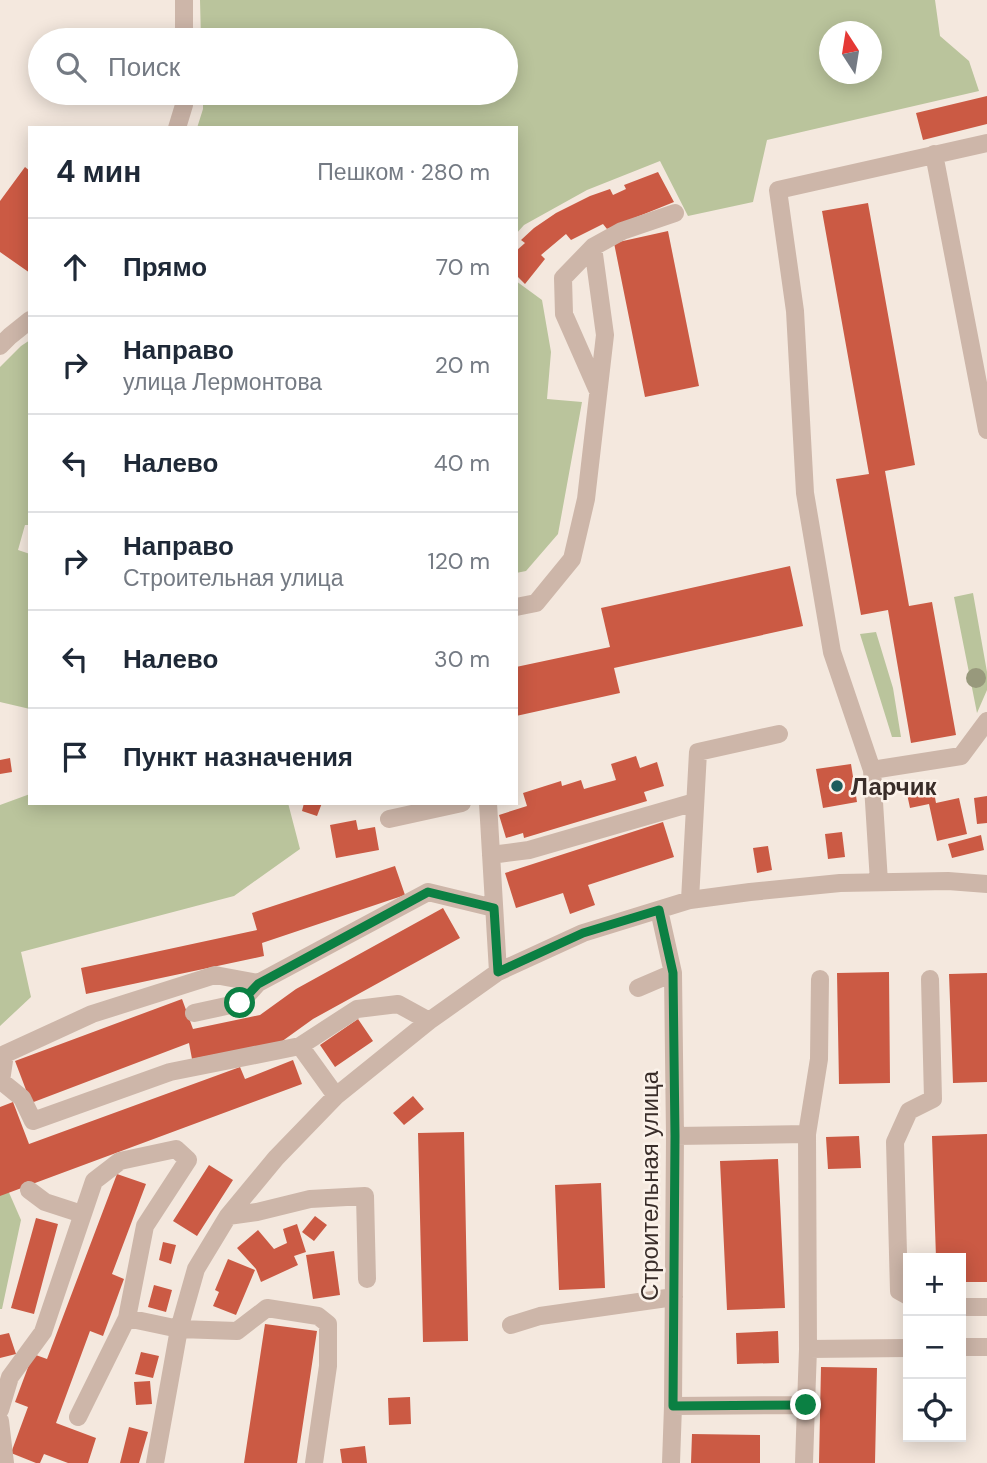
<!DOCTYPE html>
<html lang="ru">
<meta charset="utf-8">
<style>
body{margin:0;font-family:"DM Sans",sans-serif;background:#f6f6f7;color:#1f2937}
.controls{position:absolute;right:21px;bottom:21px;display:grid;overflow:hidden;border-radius:0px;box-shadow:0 4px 18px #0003}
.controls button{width:63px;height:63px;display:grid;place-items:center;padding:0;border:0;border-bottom:2px solid #e0e1e3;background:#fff;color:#1f2937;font:35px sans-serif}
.compass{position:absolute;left:819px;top:21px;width:63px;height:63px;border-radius:50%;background:#fff;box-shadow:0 4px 18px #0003;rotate:348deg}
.stop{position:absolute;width:21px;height:21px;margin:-16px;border:5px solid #0b8043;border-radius:50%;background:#fff}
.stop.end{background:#0b8043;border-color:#fff;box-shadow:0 2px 7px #0008}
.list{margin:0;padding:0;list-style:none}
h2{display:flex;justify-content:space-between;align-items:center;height:91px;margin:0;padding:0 28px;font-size:30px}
h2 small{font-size:23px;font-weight:400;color:#747a83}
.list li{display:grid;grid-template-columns:46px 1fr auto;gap:21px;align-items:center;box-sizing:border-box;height:98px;padding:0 28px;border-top:2px solid #e0e1e3}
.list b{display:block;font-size:26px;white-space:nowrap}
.list p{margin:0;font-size:23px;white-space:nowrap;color:#747a83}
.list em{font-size:23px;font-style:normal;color:#747a83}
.icon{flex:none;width:38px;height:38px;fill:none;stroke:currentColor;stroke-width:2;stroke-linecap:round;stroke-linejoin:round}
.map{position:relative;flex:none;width:987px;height:1463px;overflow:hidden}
.search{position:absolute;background:#fff;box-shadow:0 4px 18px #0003;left:28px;top:28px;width:490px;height:77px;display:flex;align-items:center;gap:18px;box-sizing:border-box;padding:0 24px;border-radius:38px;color:#747a83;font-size:26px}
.panel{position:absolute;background:#fff;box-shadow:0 4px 18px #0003;left:28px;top:126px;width:490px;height:679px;border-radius:0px}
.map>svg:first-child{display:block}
</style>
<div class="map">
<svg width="987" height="1463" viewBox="0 0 987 1463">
<rect width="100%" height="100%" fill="#f4e8de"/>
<path fill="#bac49c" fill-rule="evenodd" d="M 200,0 L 935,0 L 940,36 L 969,61 L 979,91 L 767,140 L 753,202 L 688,216 L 660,161 L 587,190 L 524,225 L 516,234 L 516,128 L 197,128 L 203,109 L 203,93 L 506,93 L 506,40 L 201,40 ZM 830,32 L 872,32 L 872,74 L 830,74 Z
M 516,281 L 542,300 L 551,352 L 547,399 L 582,402 L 558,534 L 526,571 L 516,573 Z
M 30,340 L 30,525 L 25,525 L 18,550 L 30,554 L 30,709 L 0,702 L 0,367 L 21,346 Z
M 973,593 L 987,672 L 987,690 L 977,713 L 954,597 Z
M 876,632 L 893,688 L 901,737 L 892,737 L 860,634 Z
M 30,794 L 30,803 L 288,803 L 300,849 L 234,896 L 21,952 L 31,997 L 0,1026 L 0,805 Z
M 0,1172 L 21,1220 L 2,1309 L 0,1309 Z"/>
<path fill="#cb5a44" d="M 987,96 L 987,124 L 923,140 L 916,113 Z
M 25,167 L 30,171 L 30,273 L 0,252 L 0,201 Z
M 658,172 L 674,202 L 607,229 L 603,224 L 571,240 L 566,234 L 541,255 L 545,259 L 525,284 L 516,275 L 517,261 L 516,251 L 525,243 L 521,240 L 534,228 L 556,213 L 590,196 L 610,189 L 613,195 L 626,189 L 624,185 Z
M 868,203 L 915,465 L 885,471 L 909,606 L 932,602 L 956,735 L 911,743 L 888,610 L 861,615 L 836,479 L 869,474 L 822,211 Z
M 668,231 L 699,386 L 645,397 L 614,243 Z
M 790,566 L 803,626 L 614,668 L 620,693 L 516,716 L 516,667 L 610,647 L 601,608 Z
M 636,756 L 640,768 L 657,762 L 664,786 L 644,792 L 647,801 L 524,838 L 523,833 L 506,838 L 499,815 L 527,806 L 523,793 L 561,781 L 562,786 L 581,780 L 584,789 L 616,780 L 611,764 Z
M 10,758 L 12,772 L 0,774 L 0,760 Z
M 851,764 L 857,802 L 823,808 L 816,769 Z
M 933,787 L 936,803 L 959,798 L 967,834 L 937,841 L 929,804 L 910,808 L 907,794 Z
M 987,796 L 987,823 L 977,824 L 974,798 Z
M 304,803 L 322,803 L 317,816 L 302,811 Z
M 356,820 L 358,830 L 375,827 L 379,850 L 336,858 L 330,825 Z
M 663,822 L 674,857 L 588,885 L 595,905 L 570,914 L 563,893 L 516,908 L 505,873 Z
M 842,832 L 845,857 L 828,859 L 825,834 Z
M 981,835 L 984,850 L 952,858 L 948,844 Z
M 768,846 L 772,870 L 757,873 L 753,848 Z
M 395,866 L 405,895 L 262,943 L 264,956 L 86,994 L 81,968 L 257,930 L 252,913 Z
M 443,908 L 460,938 L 313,1019 L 281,1042 L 192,1059 L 189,1043 L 31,1103 L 15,1061 L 182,999 L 193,1029 L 260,1015 L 296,989 Z
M 889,972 L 890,1083 L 839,1084 L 837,973 Z
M 987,973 L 987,1082 L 953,1083 L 949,974 Z
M 358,1019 L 373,1041 L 335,1067 L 320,1045 Z
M 293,1060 L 302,1084 L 0,1196 L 0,1107 L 13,1102 L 29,1144 L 240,1067 L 245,1079 Z
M 413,1096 L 424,1109 L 404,1125 L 393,1113 Z
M 464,1132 L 468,1341 L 423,1342 L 418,1133 Z
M 987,1134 L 987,1282 L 961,1282 L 961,1258 L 936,1258 L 932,1136 Z
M 859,1136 L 861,1168 L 828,1169 L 826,1137 Z
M 778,1159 L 785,1308 L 727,1310 L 720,1161 Z
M 209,1165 L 233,1180 L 197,1236 L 173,1221 Z
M 117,1174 L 146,1184 L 112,1274 L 124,1279 L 103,1336 L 90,1331 L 56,1423 L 96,1438 L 88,1463 L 68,1463 L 44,1454 L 40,1463 L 36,1463 L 11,1453 L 28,1407 L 15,1402 L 33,1354 L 47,1359 Z
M 601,1183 L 605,1288 L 559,1290 L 555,1185 Z
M 315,1216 L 327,1225 L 314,1241 L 302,1232 Z
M 36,1218 L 58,1224 L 34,1314 L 11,1308 Z
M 297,1224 L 306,1252 L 294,1256 L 298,1265 L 261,1282 L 256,1269 L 237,1248 L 258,1230 L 274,1249 L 287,1243 L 283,1229 Z
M 163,1242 L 176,1245 L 171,1264 L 159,1260 Z
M 334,1251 L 340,1295 L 313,1299 L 306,1255 Z
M 228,1259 L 255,1270 L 236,1315 L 213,1306 L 219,1292 L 215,1290 Z
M 154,1285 L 172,1290 L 166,1312 L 148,1307 Z
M 265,1324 L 317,1331 L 297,1463 L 244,1463 Z
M 778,1331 L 779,1363 L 737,1364 L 736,1333 Z
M 9,1333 L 16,1354 L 0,1358 L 0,1335 Z
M 141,1352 L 159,1356 L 153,1378 L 135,1374 Z
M 821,1367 L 877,1368 L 875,1463 L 819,1463 Z
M 150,1381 L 152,1404 L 136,1405 L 134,1382 Z
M 410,1397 L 411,1424 L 389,1425 L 388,1398 Z
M 129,1427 L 148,1432 L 139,1463 L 120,1463 Z
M 692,1434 L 760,1435 L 760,1463 L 691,1463 Z
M 365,1446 L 367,1463 L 342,1463 L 340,1449 Z"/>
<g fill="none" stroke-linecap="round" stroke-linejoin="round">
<path stroke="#cdb6a9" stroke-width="18" d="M 184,40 L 184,0
M 177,128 L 184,105 L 184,93
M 934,154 L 987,430
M 0,346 L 10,336 L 30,320
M 597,389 L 564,314 L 563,278 L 593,247 L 622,231 L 675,213
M 516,607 L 536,603 L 572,559 L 586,499 L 605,335 L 593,247
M 872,770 L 961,756 L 987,721
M 488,803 L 498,972
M 389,819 L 462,803
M 491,855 L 529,850 L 695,802
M 879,882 L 872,770 L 832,652 L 805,493 L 795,311 L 778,190 L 987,143
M 690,900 L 698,752 L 779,734
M 659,910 L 673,973 L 675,1136 L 673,1406 L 671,1463
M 638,988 L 673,973
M 194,1013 L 240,1003 L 258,983 L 428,892 L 494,908
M 300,1046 L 336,1096
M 0,1081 L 1,1081 L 5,1054 L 92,1014 L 215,975 L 258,983
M 1,1081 L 22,1098 L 33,1121 L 170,1072 L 300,1046 L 357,1009 L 398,1004 L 429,1021
M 807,1134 L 819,1059 L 820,979
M 675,1136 L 807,1134 L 808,1349
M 29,1190 L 45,1202 L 82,1214
M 228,1216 L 257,1212 L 310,1199 L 365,1196 L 367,1279
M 908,1296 L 899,1291 L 895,1142 L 909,1111 L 933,1099 L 930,979
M 961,1307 L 987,1307
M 127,1318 L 179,1329 L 237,1331 L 267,1308 L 318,1316 L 328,1324 L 328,1366 L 314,1463
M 511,1325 L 540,1316 L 674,1297
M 961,1347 L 987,1347
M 673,1406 L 806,1405 L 808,1349 L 908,1348
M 0,1410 L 10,1377 L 43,1332 L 94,1181 L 120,1161 L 176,1149 L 188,1160 L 145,1226 L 127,1318 L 78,1417
M 0,1421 L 5,1463
M 155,1463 L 179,1329 L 196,1269 L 228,1216 L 276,1158 L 336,1096 L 429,1021 L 498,972 L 583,933 L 690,900 L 750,892 L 840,883 L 948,881 L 987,884
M 804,1463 L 806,1405"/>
</g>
<circle fill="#98997c" cx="976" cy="678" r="10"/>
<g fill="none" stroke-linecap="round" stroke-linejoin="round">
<path stroke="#0b8043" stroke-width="9" d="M 240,1003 L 258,984 L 428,892 L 494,908 L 498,972 L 583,933 L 659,910 L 673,973 L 675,1136 L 673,1406 L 806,1405"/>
</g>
<circle fill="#1c5d5c" stroke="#fbf2ea" stroke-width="2.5" cx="837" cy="786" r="7"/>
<g text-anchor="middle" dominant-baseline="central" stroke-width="5" stroke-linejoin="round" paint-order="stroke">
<g font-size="24" font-weight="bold" fill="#392d29" stroke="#fbf2ea" text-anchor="start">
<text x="851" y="786">Ларчик</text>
</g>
<g font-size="24" fill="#392d29" stroke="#fbf2ea">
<text transform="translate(649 1186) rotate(-90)">Строительная улица</text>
</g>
</g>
</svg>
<div class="controls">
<button>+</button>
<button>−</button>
<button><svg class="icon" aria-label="locate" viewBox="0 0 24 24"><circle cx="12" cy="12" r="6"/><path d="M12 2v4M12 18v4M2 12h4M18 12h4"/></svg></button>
</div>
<svg class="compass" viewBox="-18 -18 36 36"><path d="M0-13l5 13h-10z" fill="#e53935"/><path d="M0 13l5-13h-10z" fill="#747a83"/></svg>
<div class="stop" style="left:240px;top:1003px"></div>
<div class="stop end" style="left:806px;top:1405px"></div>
<div class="search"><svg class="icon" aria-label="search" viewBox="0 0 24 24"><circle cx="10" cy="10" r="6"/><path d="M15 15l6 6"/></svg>Поиск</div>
<section class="panel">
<h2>4 мин<small>Пешком · 280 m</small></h2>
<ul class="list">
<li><svg class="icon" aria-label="ahead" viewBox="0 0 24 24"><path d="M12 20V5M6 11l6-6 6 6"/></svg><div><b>Прямо</b></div><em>70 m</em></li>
<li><svg class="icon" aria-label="right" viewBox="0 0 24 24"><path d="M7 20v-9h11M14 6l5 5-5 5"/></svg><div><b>Направо</b><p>улица Лермонтова</p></div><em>20 m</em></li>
<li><svg class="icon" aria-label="left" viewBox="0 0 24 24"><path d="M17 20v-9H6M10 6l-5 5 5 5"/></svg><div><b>Налево</b></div><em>40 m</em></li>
<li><svg class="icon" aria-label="right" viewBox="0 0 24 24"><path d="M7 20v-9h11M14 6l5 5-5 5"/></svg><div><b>Направо</b><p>Строительная улица</p></div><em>120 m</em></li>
<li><svg class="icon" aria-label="left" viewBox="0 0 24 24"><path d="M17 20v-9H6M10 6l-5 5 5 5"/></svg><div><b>Налево</b></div><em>30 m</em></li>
<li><svg class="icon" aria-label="arrive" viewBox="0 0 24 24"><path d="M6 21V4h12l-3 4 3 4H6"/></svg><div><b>Пункт назначения</b></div></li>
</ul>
</section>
</div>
